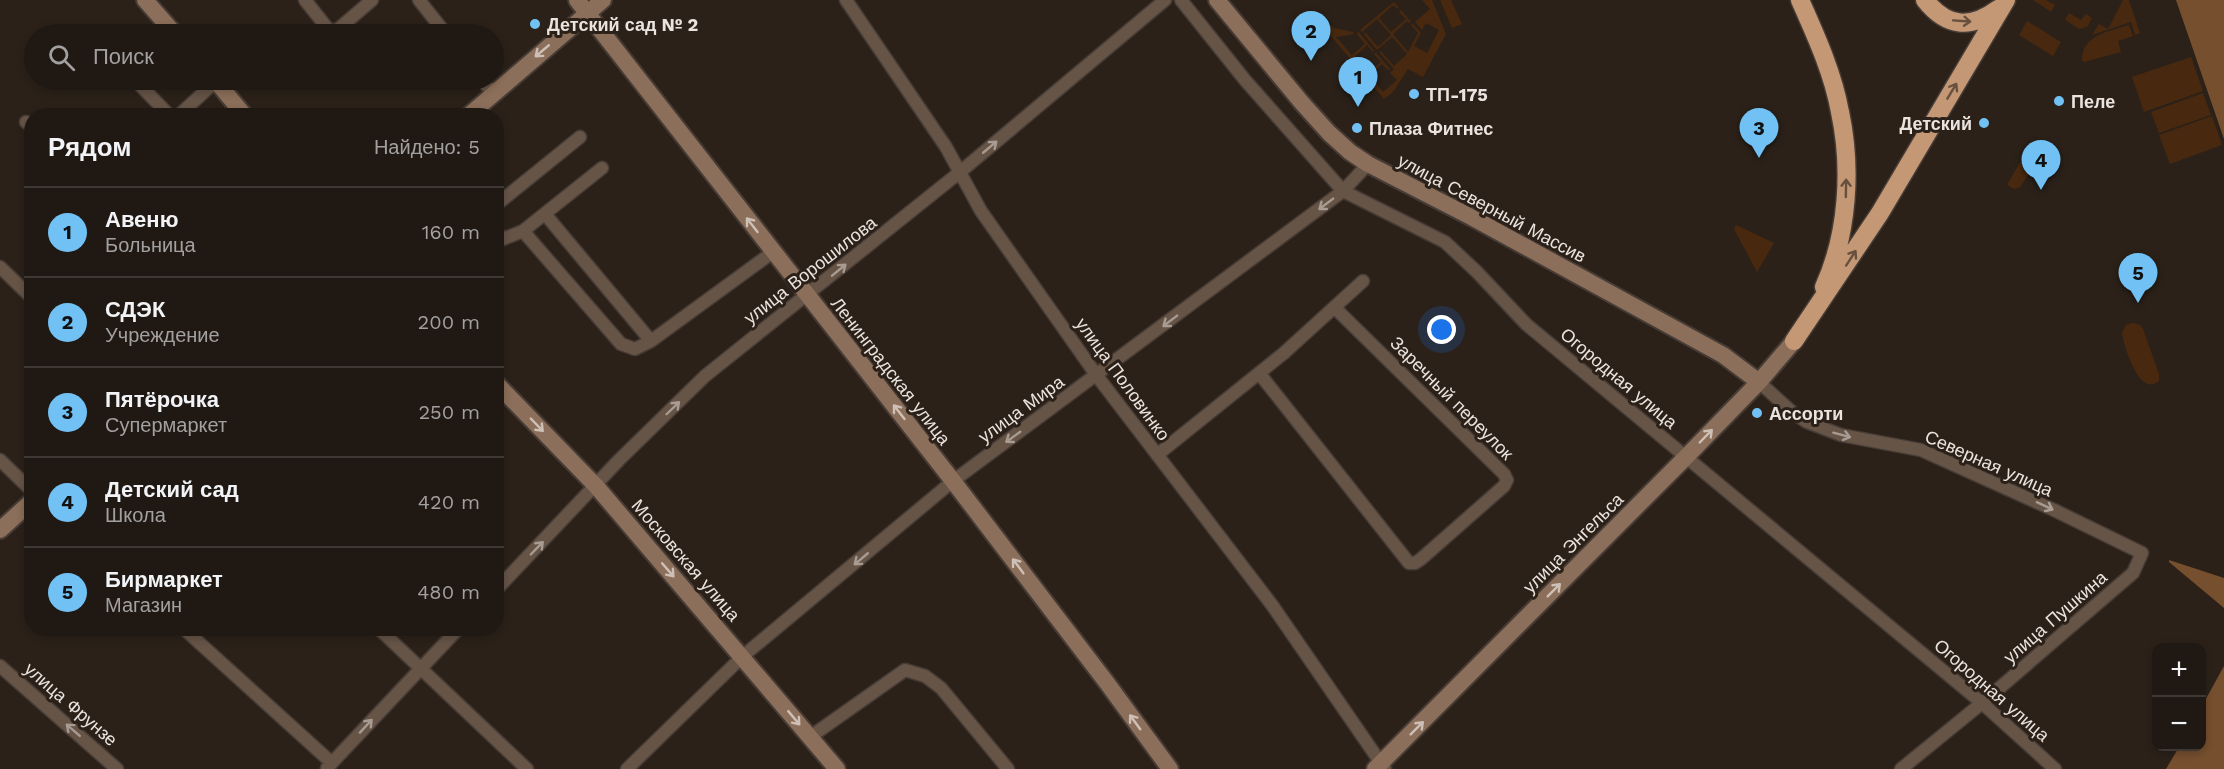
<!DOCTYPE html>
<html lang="ru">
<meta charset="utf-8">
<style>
body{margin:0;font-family:"Work Sans",sans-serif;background:#2d2621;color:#f1f3f6}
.controls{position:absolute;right:18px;bottom:18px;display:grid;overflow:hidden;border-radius:12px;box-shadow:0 3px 9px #0003}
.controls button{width:54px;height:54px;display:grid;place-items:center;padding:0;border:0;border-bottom:2px solid #3d3833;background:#201913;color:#f1f3f6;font:30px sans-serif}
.you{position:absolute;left:1442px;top:330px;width:21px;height:21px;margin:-15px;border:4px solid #fff;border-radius:50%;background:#1a73e8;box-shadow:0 0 0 9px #1a73e833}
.badge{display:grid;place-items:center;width:39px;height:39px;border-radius:50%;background:#71c1f5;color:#111;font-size:20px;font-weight:700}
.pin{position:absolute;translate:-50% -50px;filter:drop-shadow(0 2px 3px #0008)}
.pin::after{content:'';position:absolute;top:32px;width:21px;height:18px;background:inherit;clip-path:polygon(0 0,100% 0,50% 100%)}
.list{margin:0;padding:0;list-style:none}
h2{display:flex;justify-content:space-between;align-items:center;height:78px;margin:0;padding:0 24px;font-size:26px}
h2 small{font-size:20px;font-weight:400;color:#a2a0a0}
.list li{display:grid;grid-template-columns:39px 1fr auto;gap:18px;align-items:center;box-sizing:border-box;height:90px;padding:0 24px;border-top:2px solid #3d3833}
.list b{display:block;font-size:22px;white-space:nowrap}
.list p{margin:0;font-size:20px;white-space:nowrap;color:#a2a0a0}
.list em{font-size:20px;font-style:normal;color:#a2a0a0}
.icon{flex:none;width:33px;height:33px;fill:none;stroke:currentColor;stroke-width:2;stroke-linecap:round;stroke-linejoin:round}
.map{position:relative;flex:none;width:2224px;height:769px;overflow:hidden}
.search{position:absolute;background:#201913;box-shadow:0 3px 9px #0003;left:24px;top:24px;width:480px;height:66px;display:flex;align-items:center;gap:15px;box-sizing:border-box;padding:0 21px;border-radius:33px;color:#a2a0a0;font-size:22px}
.panel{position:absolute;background:#201913;box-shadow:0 3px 9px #0003;left:24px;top:108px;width:480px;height:528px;border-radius:24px}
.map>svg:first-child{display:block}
</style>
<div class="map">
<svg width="2224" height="769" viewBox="0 0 2224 769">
<rect width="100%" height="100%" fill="#2b2119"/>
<path fill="#48290f" d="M 1422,0 L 1432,0 L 1446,34 L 1423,77 L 1408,69 L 1393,92 L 1384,99 L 1315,17 L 1319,17 L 1323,22 L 1325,20 L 1334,28 L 1353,32 L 1354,34 L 1336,37 L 1352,55 L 1365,44 L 1357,34 L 1358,31 L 1374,51 L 1373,52 L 1367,45 L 1353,58 L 1367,74 L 1381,62 L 1374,54 L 1376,53 L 1390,69 L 1388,70 L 1382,64 L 1369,75 L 1383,92 L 1397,80 L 1390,73 L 1394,69 L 1379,52 L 1381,51 L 1394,66 L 1407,54 L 1392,37 L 1377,50 L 1364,34 L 1365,32 L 1378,47 L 1391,35 L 1377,19 L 1362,32 L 1360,30 L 1394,2 L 1399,8 L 1398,9 L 1393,5 L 1379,18 L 1391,32 L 1406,19 L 1399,12 L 1401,10 L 1411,22 L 1409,23 L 1407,21 L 1393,34 L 1408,52 L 1418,33 L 1411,25 L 1413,24 L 1421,33 L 1414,46 L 1427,53 L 1439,30 L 1426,23 L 1422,30 L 1415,22 L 1430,9 Z
M 1440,0 L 1451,0 L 1462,24 L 1452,28 Z
M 2033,0 L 2046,0 L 2055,5 L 2051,12 Z
M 2123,0 L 2129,0 L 2140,33 L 2135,35 L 2131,22 L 2092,35 L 2099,24 L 2108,29 Z
M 2069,13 L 2081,20 L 2086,14 L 2092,18 L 2087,27 L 2079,29 L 2065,20 Z
M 2027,21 L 2061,42 L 2053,56 L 2019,35 Z
M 2129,25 L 2133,36 L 2118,41 L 2121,52 L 2084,62 L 2082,60 C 2082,35 2110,31 2129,25 Z
M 2191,57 L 2203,91 L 2144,112 L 2132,77 Z
M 2203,93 L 2211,115 L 2159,133 L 2151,112 Z
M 2212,116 L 2222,145 L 2170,164 L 2159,135 Z
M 2020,162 L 2032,169 L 2020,187 L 2014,189 L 2007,185 Z
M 1736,225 L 1774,243 L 1757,272 L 1734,229 Z
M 2133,323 L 2140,325 L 2143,329 L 2159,374 L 2159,381 C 2139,398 2124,346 2122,333 L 2126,325 Z"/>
<path fill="#764f2e" d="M 2176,0 L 2224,0 L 2224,139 Z
M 2169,560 L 2224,578 L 2224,608 L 2169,562 Z
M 2224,666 L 2224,769 L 2166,769 L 2179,747 L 2202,746 L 2202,706 Z"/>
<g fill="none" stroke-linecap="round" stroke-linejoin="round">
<defs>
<path id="street" d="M 305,0 L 328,29 L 336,31 L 372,0
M 419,0 L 446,34
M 846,0 L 946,147 L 981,211 L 1097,376 L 1272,605 L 1385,769
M 1181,0 L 1245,80 L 1343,191 L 1445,242 L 1477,272 L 1526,324 L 1982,703 L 2055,769
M 135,80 L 170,116
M 482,80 L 493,93
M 178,116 L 216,81
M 26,122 L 32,127
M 496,205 L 580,137
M 545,214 L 651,341
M 496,231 L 503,239 L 523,231 L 621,344 L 635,349 L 651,341 L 773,252
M 523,231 L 602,168
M 0,267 L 32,298
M 1259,373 L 1409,563 L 1415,563 L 1421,559 L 1504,486 L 1507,480 L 1504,474 L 1335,308
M 1759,382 L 1792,412 L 1807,422 L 1841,435 L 1921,450 L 2054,510 L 2142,553 L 2133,573 L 1982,703 L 1901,769
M 1157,455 L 1284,353 L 1363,281
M 0,460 L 32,491
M 496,590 L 619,460 L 705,376 L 960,172 L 1165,0
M 183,628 L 332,763
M 378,628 L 527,769
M 0,666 L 117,769
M 810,737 L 905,670 L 925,676 L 941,688 L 1008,769
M 327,768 L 459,628
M 627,769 L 743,656 L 953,481 L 1343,191 L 1368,164"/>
<path id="secondary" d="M 145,0 L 175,34
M 577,0 L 953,481 L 1107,683 L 1170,769
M 1217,0 L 1302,103 L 1329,133 L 1350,152 L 1368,164 L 1473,218 L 1723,355 L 1759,382
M 215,80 L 245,116
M 468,116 L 603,0
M 496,383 L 596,486 L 837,769
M 0,530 L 32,501
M 1375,769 L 1686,457 L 1759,382 L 1794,341"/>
<path id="highway" d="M 1800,0 C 1816,36 1833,73 1840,112 C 1852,168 1848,234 1824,287
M 1925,0 C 1947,28 1971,29 1998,9
M 1794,341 L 1880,213 L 2006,0"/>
</defs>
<use href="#street" stroke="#463c35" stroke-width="15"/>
<use href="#secondary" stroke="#463c35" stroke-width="20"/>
<use href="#highway" stroke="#463c35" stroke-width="21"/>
<use href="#street" stroke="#665447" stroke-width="12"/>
<use href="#secondary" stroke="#8c6f5a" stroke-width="16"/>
<use href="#highway" stroke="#c49775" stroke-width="18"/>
</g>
<defs><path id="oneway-shaft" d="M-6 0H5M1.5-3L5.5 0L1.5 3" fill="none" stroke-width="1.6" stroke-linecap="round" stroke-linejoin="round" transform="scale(1.5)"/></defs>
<g stroke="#68503e">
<use href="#oneway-shaft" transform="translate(1962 21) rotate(4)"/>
<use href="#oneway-shaft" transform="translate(1952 91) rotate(-59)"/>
<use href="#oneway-shaft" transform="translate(1846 188) rotate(-89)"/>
<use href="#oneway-shaft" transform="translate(1851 258) rotate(-57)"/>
</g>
<g stroke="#cec0b6">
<use href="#oneway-shaft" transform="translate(542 51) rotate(140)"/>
<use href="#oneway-shaft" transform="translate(752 225) rotate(-128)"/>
<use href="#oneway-shaft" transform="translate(899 412) rotate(-128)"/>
<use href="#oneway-shaft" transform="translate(537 425) rotate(46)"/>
<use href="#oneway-shaft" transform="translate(1706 436) rotate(-46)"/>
<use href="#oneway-shaft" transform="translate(1018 566) rotate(-127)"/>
<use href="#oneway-shaft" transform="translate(668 570) rotate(49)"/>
<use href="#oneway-shaft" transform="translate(1554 590) rotate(-45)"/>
<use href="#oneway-shaft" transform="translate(794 718) rotate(50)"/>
<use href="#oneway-shaft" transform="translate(1135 722) rotate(-126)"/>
<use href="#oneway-shaft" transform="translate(1417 728) rotate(-45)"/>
</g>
<g stroke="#a89c92">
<use href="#oneway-shaft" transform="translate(990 147) rotate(-40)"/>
<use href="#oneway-shaft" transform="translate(1326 204) rotate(143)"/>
<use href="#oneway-shaft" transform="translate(839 270) rotate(-39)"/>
<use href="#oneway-shaft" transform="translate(1170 321) rotate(143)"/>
<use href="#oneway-shaft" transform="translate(673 408) rotate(-44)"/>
<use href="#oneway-shaft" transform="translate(1842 435) rotate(15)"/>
<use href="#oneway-shaft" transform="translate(1013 437) rotate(144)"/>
<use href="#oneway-shaft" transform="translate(2045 506) rotate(25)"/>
<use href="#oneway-shaft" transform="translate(537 548) rotate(-46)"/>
<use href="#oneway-shaft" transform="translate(861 559) rotate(140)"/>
<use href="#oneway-shaft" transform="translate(366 726) rotate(-47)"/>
<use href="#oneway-shaft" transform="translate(73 730) rotate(-139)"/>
</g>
<g fill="#71c1f5" stroke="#2b2119" stroke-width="2">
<circle cx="535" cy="24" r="6"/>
<circle cx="1414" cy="94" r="6"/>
<circle cx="2059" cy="101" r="6"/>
<circle cx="1984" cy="123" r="6"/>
<circle cx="1357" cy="128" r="6"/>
<circle cx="1757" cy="413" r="6"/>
</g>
<g text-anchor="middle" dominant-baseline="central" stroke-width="6" stroke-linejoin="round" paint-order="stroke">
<g font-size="18" font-weight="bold" fill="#eae3de" stroke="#2b2119" text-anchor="start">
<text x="547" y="24">Детский сад № 2</text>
<text x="1426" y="94">ТП-175</text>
<text x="2071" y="101">Пеле</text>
<text x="1972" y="123" text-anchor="end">Детский</text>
<text x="1369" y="128">Плаза Фитнес</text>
<text x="1769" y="413">Ассорти</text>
</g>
<g font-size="18" fill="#eae3de" stroke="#2b2119">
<text transform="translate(1492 208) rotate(28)">улица Северный Массив</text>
<text transform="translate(810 270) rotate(-38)">улица Ворошилова</text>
<text transform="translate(891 371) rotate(52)">Ленинградская улица</text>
<text transform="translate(1619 378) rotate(40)">Огородная улица</text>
<text transform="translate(1123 379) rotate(54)">улица Половинко</text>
<text transform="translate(1452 398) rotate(45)">Заречный переулок</text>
<text transform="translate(1021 409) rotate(-36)">улица Мира</text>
<text transform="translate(1989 463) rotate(24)">Северная улица</text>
<text transform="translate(1573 543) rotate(-45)">улица Энгельса</text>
<text transform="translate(686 560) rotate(49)">Московская улица</text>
<text transform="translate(2055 617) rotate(-41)">улица Пушкина</text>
<text transform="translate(1992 690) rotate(41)">Огородная улица</text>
<text transform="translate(71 704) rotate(41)">улица Фрунзе</text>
</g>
</g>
</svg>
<div class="controls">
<button>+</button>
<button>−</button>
</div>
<div class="you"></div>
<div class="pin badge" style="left:1358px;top:107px">1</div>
<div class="pin badge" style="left:1311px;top:61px">2</div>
<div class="pin badge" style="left:1759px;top:158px">3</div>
<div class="pin badge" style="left:2041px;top:190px">4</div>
<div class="pin badge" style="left:2138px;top:303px">5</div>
<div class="search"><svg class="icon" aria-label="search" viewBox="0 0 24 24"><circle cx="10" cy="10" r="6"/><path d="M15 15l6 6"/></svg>Поиск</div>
<section class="panel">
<h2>Рядом<small>Найдено: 5</small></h2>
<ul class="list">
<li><span class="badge">1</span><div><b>Авеню</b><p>Больница</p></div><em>160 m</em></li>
<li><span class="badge">2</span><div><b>СДЭК</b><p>Учреждение</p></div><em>200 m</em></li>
<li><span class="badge">3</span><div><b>Пятёрочка</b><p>Супермаркет</p></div><em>250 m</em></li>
<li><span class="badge">4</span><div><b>Детский сад</b><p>Школа</p></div><em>420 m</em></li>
<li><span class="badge">5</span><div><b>Бирмаркет</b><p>Магазин</p></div><em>480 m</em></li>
</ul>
</section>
</div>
